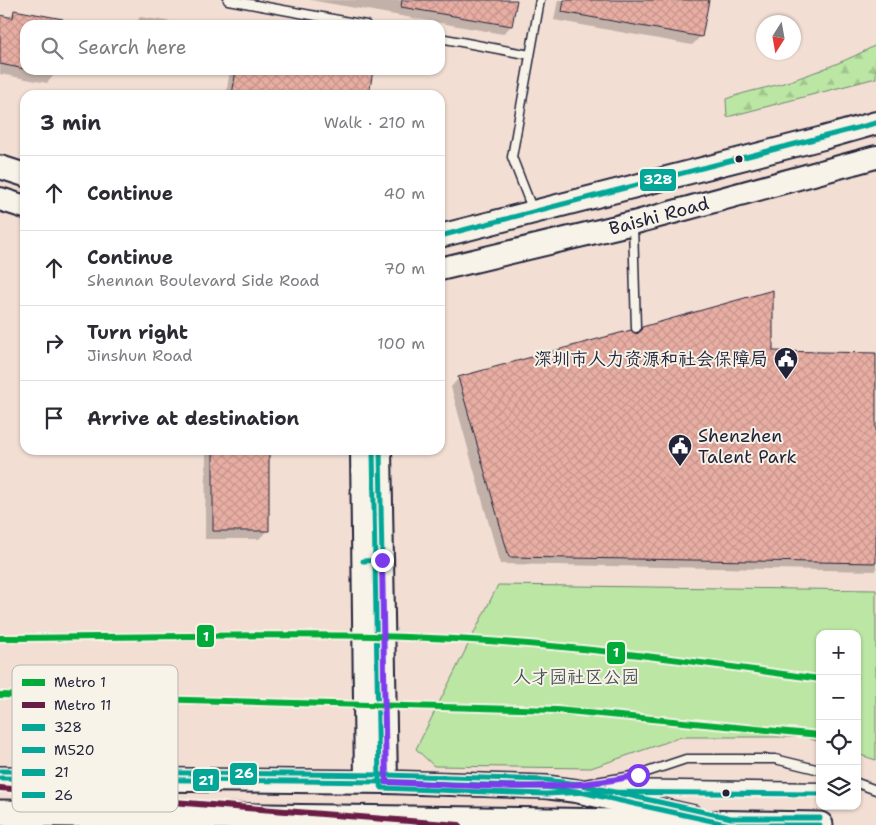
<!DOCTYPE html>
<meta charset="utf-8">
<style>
body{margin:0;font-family:"Shantell Sans","LXGW WenKai TC",sans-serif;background:#f7f7f7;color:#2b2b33}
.controls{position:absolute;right:15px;bottom:15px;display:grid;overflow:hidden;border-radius:10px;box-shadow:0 1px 4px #0004}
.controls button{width:45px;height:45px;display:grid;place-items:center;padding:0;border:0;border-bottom:1px solid #e1e1e2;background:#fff;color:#2b2b33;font:25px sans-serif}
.compass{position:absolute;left:756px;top:15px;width:45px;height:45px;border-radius:50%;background:#fff;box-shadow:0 1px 4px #0004;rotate:191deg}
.stop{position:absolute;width:15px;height:15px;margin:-11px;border:4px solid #7c3aed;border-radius:50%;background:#fff}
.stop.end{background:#7c3aed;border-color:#fff;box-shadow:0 1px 5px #0008}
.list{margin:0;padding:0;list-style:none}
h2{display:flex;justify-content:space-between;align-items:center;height:65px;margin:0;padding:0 20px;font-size:21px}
h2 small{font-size:16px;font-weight:400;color:#7c7c81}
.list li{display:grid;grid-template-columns:32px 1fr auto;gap:15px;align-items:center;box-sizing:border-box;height:75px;padding:0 20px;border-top:1px solid #e1e1e2}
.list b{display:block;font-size:19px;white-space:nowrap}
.list p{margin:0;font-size:16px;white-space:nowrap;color:#7c7c81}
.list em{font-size:16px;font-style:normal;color:#7c7c81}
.icon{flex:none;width:28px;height:28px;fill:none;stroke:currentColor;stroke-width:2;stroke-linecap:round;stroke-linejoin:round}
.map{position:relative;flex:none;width:876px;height:825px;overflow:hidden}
.search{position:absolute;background:#fff;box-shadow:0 1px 4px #0004;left:20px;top:20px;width:425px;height:55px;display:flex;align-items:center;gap:12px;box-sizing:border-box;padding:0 18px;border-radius:15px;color:#7c7c81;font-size:19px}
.panel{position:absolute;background:#fff;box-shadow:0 1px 4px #0004;left:20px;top:90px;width:425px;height:365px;border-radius:15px}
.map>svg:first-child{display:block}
</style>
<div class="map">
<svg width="876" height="825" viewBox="0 0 876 825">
<defs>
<pattern id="forest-firs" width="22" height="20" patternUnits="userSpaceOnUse" patternTransform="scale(1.25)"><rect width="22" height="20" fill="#bbe6a3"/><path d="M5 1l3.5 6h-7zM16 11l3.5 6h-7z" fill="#a0c58d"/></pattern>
<pattern id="building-cross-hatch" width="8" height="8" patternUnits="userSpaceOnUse" patternTransform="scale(1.25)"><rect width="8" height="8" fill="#e8aea3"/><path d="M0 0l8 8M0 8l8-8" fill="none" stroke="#c7958d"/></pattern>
</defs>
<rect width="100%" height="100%" fill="#f2ded3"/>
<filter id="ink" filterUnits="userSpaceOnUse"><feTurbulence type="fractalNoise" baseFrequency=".02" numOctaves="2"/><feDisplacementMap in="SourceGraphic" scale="10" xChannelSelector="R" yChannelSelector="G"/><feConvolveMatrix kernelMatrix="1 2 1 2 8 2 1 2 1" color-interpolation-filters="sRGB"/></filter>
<g filter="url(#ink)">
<path fill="url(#forest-firs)" stroke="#6e846f" d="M 876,45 L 876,78 L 727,117 L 726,99 C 747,91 768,88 790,81 C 819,71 849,60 876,45 Z"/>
<path fill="#bbe6a3" stroke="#6e846f" d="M 498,585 L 876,590 L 876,760 L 857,754 L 857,634 L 820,634 L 820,742 L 804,737 L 681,737 L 591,768 L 434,766 L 416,749 Z"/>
<path fill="#0003" d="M 310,0 L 516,0 L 511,26 L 503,34 Z
M 558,0 L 707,0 L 701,36 L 692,45 L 554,20 Z
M 15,11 L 66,21 L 65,25 L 25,25 L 25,70 L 56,70 L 55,74 L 47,83 L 0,74 L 0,16 L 8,18 Z
M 140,17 L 179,23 L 179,25 L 135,25 Z
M 245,22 L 263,25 L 242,25 Z
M 230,70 L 372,70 L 367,95 L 226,95 Z
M 642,328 L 771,353 L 876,354 L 876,571 L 500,564 L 451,387 L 459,378 L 636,334 Z
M 206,450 L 268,450 L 267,531 L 259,539 L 205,539 Z"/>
<path fill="url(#building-cross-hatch)" stroke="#22223b" d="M 402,0 L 517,0 L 512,26 L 401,7 Z
M 564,0 L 709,0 L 702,37 L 562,12 Z
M 14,10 L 63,19 L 62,25 L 25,25 L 25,69 L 0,64 L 0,15 L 13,18 Z
M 236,70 L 373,70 L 369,95 L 232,95 Z
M 773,290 L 773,351 L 876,353 L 876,563 L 509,557 L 458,377 L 631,330 L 637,334 L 641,331 L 642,327 Z
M 213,450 L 269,450 L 269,531 L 213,531 Z"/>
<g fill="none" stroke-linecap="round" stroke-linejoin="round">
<defs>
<path id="lane" d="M 228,0 L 366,25
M 440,38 L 530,55
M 533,211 L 512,157 L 540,0
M 633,225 L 636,328
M 857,783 L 876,790
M 584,784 L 638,775 L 686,759 L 775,759 L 820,770
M 610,784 L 820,787"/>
<path id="secondary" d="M 0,167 L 25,175
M 0,199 L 25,207
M 440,236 L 823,138 L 876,123
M 440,269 L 633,223 L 876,157
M 362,450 L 366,782
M 380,450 L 386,782
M 0,778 L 386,782 L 546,787 L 576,791 L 693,817"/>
<path id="primary" d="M 0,813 L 820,825"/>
</defs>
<use href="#lane" stroke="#22223b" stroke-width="11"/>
<use href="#secondary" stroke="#22223b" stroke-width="26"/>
<use href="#primary" stroke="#22223b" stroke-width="29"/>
<use href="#lane" stroke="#f7f3e8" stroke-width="8"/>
<use href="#secondary" stroke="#f7f3e8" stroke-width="22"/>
<use href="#primary" stroke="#f7f3e8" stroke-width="25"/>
<defs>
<path id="bus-1" d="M 440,236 L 876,123
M 363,561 L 382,560 L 380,450"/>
<path id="bus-2" d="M 373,450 L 379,782 L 382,788 L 546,794 L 588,792 L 820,794"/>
<path id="bus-3" d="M 0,778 L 386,782 L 546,787 L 576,791 L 730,825 L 820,825"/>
<path id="bus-4" d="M 0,771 L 386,775 L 546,780 L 578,784 L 731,818 L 820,818"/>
</defs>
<use href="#bus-1" stroke="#f7f3e8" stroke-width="9"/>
<use href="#bus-2" stroke="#f7f3e8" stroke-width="9"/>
<use href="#bus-3" stroke="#f7f3e8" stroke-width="9"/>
<use href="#bus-4" stroke="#f7f3e8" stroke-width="9"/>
<use href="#bus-1" stroke="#03a697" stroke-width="5"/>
<use href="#bus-2" stroke="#03a697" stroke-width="5"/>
<use href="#bus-3" stroke="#03a697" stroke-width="5"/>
<use href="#bus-4" stroke="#03a697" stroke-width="5"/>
<defs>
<path id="metro-1" d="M 0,638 C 151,638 303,631 454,639 C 577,645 698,662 820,679
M 0,695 L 557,710 L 820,735"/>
<path id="metro-2" d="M 0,788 L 459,825"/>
</defs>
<use href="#metro-1" stroke="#f7f3e8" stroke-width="10"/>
<use href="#metro-2" stroke="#f7f3e8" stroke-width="10"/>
<use href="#metro-1" stroke="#00ab39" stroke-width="6"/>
<use href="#metro-2" stroke="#6a1d44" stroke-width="6"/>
</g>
</g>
<g fill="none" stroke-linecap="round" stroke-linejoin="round" filter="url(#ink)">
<path stroke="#7c3aed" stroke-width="6" d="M 382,560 L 386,782 C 469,785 555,794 638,775"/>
</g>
<defs>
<symbol id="civic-pin" viewBox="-11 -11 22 30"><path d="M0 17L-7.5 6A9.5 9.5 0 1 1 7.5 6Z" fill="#22223b" stroke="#f7f3e8"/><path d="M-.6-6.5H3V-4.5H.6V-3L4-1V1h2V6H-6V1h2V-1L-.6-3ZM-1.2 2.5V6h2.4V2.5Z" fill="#fff"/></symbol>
</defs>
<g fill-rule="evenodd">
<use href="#civic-pin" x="772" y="345" width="28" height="38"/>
<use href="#civic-pin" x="666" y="432" width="28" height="38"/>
</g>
<g fill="#22223b" stroke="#f7f3e8" stroke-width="2">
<circle cx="739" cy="159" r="4.5"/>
<circle cx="726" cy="793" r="4.5"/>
</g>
<g text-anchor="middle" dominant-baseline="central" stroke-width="4" stroke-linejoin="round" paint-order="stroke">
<g font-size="18" fill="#22223b" stroke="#f7f3e8">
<text transform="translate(659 216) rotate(-15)">Baishi Road</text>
</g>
<g font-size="18" fill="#22223b" stroke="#f7f3e8" text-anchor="end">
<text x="768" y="359">深圳市人力资源和社会保障局</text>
<text x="698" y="436" text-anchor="start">Shenzhen<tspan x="698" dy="21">Talent Park</tspan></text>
</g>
<g font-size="18" fill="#485355" stroke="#f7f3e8">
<text x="576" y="677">人才园社区公园</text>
</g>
</g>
<rect x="12" y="665" width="166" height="147" rx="8" fill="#f7f3e8" stroke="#b7b4b4" stroke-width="1"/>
<rect x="22" y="679" width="23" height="7" fill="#00ab39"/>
<rect x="22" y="702" width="23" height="6" fill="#6a1d44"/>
<rect x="22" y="724" width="23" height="7" fill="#03a697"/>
<rect x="22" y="747" width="23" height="6" fill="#03a697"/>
<rect x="22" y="769" width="23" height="7" fill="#03a697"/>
<rect x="22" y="792" width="23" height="6" fill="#03a697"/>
<g font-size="14" fill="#22223b">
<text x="54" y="687">Metro 1</text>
<text x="54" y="710">Metro 11</text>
<text x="54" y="732">328</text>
<text x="54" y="755">M520</text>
<text x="54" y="777">21</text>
<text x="54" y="800">26</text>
</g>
<g stroke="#f7f3e8" stroke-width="2">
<rect x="639" y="168" width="38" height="24" rx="5" fill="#03a697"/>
<rect x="196" y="624" width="19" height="24" rx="5" fill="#00ab39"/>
<rect x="606" y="641" width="20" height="24" rx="5" fill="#00ab39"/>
<rect x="229" y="762" width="29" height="24" rx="5" fill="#03a697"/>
<rect x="192" y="768" width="28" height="24" rx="5" fill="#03a697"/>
</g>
<g font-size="14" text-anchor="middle" font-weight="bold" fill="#fff">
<text x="658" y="184">328</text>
<text x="206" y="641">1</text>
<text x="616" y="657">1</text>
<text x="244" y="778">26</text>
<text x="206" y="785">21</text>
</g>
</svg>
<div class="controls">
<button>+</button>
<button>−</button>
<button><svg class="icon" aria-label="locate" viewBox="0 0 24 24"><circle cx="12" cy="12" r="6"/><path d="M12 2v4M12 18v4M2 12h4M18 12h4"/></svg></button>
<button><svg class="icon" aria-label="layers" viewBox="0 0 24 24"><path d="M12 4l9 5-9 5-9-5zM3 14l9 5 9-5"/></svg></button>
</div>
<svg class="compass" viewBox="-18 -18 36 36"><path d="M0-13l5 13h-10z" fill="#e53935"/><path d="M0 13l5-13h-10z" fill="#7c7c81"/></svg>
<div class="stop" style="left:638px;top:775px"></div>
<div class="stop end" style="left:382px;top:560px"></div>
<div class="search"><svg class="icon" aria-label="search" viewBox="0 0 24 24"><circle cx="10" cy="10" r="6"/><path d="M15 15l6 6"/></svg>Search here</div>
<section class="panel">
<h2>3 min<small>Walk · 210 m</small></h2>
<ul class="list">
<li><svg class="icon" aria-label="ahead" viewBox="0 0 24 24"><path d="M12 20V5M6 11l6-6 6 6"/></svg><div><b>Continue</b></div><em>40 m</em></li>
<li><svg class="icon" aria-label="ahead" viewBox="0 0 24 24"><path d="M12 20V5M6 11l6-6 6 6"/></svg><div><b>Continue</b><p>Shennan Boulevard Side Road</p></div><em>70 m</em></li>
<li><svg class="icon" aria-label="right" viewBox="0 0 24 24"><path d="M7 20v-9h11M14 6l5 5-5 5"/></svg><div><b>Turn right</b><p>Jinshun Road</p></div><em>100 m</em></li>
<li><svg class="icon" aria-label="arrive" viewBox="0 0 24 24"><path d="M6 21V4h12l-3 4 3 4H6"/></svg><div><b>Arrive at destination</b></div></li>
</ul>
</section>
</div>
